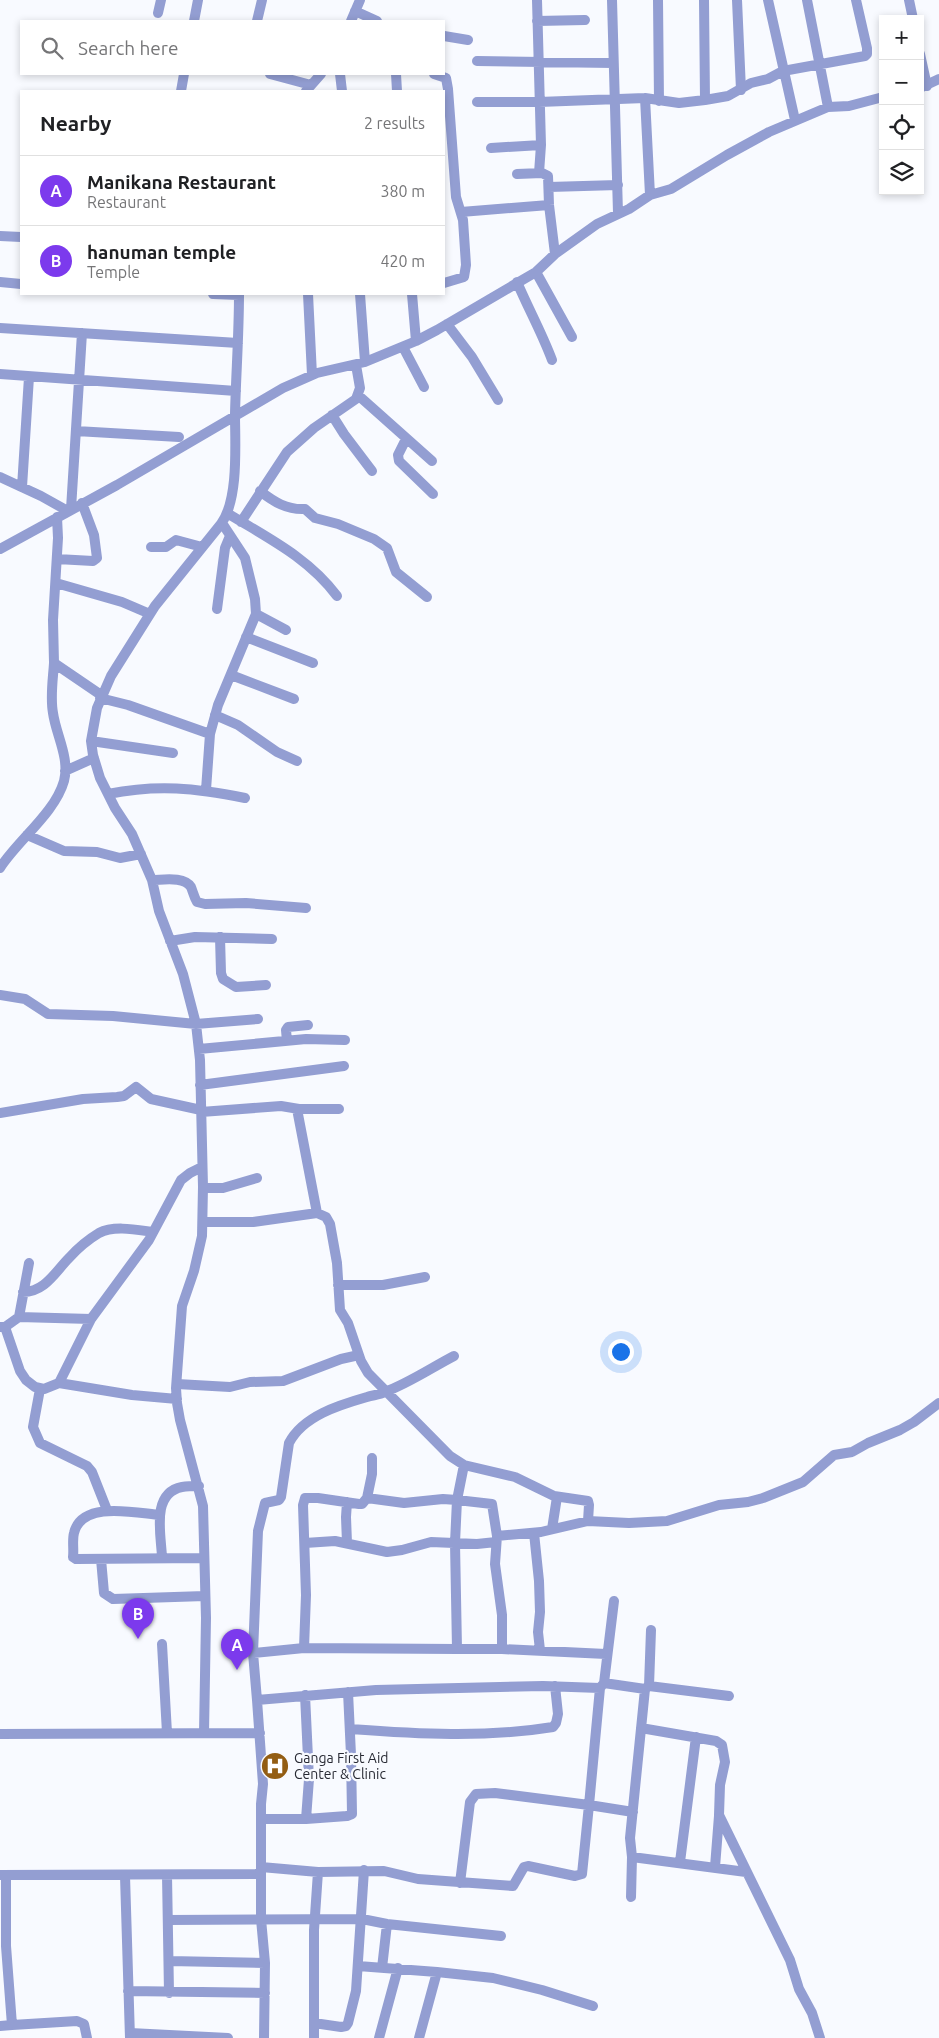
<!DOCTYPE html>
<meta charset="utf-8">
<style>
body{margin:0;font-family:Ubuntu,sans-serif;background:#f2f2f2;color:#202124}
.controls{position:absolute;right:15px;top:15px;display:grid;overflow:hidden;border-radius:0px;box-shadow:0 2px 8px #0003}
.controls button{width:45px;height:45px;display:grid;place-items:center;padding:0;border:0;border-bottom:1px solid #e0e0e0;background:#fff;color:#202124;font:25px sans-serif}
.you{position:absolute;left:620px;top:1351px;width:18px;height:18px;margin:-12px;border:4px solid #fff;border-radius:50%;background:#1a73e8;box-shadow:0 0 0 8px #1a73e833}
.badge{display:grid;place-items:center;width:32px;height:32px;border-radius:50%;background:#7c3aed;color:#fff;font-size:16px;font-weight:700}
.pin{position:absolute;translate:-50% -41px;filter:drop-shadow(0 1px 2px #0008)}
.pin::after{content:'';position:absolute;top:26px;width:18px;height:15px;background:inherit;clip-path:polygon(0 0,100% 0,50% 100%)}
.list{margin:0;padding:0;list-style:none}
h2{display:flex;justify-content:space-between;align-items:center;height:65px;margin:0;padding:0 20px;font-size:21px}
h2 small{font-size:16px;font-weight:400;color:#757577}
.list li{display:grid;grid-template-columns:32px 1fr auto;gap:15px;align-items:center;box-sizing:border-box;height:70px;padding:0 20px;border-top:1px solid #e0e0e0}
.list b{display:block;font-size:19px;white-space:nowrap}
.list p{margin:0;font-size:16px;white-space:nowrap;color:#757577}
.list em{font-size:16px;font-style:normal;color:#757577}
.icon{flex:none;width:28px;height:28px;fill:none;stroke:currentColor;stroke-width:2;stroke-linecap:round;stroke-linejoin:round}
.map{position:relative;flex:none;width:939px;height:2038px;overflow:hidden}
.search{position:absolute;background:#fff;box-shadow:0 2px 8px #0003;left:20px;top:20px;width:425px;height:55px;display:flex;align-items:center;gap:12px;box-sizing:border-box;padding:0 18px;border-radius:0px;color:#757577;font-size:19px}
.panel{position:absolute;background:#fff;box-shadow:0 2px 8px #0003;left:20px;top:90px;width:425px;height:205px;border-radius:0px}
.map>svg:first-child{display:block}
</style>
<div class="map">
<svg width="939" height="2038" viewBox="0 0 939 2038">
<rect width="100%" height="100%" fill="#f8faff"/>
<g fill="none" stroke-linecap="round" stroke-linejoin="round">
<path stroke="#939ed2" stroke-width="10" d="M 537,0 L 541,145 L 539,173
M 612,0 L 618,213
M 658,0 L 659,101
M 704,0 L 705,100
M 737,0 L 741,90
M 768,0 L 795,120
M 807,0 L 828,107
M 909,0 L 913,19
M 355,11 L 377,21
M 158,13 L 161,0
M 194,21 L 198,0
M 257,21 L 262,0
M 351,21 L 360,0
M 537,21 L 585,20
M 444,36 L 468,40
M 920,54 L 927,86
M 477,61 L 613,63
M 270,74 L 311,85
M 340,74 L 342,91
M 396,74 L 397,91
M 434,74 L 446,78 L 448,89 L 456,197 L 463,220 L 466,265 L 464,277 L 444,283
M 922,87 L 939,79
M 181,91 L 184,74
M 306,91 L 321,74
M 645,98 L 650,195
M 477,102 L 539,102 L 645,98 L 679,103 L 705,100 L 728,96 L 751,83 L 768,79 L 783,71 L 865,56 L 867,54 L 867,48 L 856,0
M 491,148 L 541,145
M 517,174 L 542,173 L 548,176 L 549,205 L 555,254
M 549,187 L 618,185
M 461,212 L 549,205
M 0,236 L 21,237
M 536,272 L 572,337
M 0,282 L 21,284
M 517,282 C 528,308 542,333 552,360
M 213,294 L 239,295
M 308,294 L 312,375
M 360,294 L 365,362
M 412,294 L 416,341
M 447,324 L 472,357 L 498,400
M 0,328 L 238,343
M 403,347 L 424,387
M 0,374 L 236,391
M 359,396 L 432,461
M 332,415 L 344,434 L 372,471
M 76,431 L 179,437
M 406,439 L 398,455 L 399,461 L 433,494
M 0,477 L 41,496 L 68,511
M 22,487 L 29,377
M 260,491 C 274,502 287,510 305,509 L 315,518 L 338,524 L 374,539 L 387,548 L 396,572 L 427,597
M 71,509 L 82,333
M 227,513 C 266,537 308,557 337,596
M 57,517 L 58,538 L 53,620 L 54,663 L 101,695
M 241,522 L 287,452 L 314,428 L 356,399 L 360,388 L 356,365
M 151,547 L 166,547 L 176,540 L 202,547
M 0,549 L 117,485 L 283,388 L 317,373 L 365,362 L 416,341 L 437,330 L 536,272 L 555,254 L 597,224 L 629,209 L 650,195 L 671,189 L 727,155 L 769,132 L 828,107 L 849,106 L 883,97
M 57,559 L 93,561 L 97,558 L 94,535 L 82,503
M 56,583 L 122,602 L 150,614
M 217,609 L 225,548 L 230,536
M 256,614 L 286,630
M 246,637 L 313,663
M 231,675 L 294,699
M 100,698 L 128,705 L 210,734 L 206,790
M 215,715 L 238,725 L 277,752 L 297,761
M 210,734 L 218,705 L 256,614 L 255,599 L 245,558 L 224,526 L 221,524
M 91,741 L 173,753
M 65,771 L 94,758
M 108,794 C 158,784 195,788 245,798
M 27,835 L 64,851 L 97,852 L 120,858 L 141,854
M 0,868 C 18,840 55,813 64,781 C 70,758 56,735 53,713 C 50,697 53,679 54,663
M 152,880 C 163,880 184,876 191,887 C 193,892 194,897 197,902 L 205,904 L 246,903 L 306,908
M 220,937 L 221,973 L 223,979 L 236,987 L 266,985
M 170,941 L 195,937 L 272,939
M 0,995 L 25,999 L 48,1014 L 113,1016 L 196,1024 L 258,1019
M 287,1041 L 286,1030 L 288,1027 L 308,1025
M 199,1049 L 306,1039 L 345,1040
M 200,1085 L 344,1066
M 201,1112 L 281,1106 L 299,1109 L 339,1109
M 0,1113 L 83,1099 L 117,1097 L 124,1096 L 136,1087 L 151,1099 L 201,1110
M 203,1188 L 223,1188 L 257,1178
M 317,1213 L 326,1217 L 330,1224 L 337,1263 L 340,1310 L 348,1323 L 361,1361 L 368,1373 L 450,1456 L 464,1465 L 515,1477 L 554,1496 L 588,1501 L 589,1505 L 588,1521
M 203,1222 L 253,1222 L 317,1213 L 297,1109
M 338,1285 L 383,1285 L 425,1277
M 23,1292 C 45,1292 55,1272 69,1258 C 77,1249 89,1239 99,1233 C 114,1225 138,1230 153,1232
M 19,1317 L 91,1319
M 0,1327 L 5,1327 L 19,1317 L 29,1263
M 5,1327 L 20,1371 L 26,1380 L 35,1387 L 44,1389 L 59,1383 L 132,1395 L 177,1399
M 59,1383 L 91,1319 L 149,1240 L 181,1180 L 190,1173 L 202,1167
M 177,1384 L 230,1387 L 250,1382 L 283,1381 L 341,1359 L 359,1355
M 40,1389 L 33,1427 L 40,1443 L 87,1466 L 92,1472 L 107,1510
M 367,1498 L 372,1474 L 372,1458
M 160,1515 C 136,1513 82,1500 74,1533 C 72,1540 74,1549 73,1557 L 76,1559 L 204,1558
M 552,1529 L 557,1497
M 534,1533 L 539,1581 L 540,1612 L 538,1632 L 540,1650
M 305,1543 L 335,1541 L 387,1552 L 402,1550 L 431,1542 L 477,1544 L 496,1542
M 347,1543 L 346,1517 L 347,1502
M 162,1557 C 161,1534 151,1493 182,1487 C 188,1486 193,1486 199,1486
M 101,1559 L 104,1593 L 113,1599 L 205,1596
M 162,1644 L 167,1733
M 304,1648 L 457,1649 L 455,1543 L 457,1500 L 492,1504 L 497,1536
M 457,1649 L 502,1649 L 606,1654
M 502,1649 L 502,1615 L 495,1564 L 497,1536 L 541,1532 L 588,1521 L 629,1523 L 667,1521 L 719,1505 L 748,1502 L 763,1498 L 803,1482 L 834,1455 L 852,1452 L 868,1443 L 900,1430 L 914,1422 L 939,1403
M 253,1653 L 304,1648 L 306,1595 L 303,1505 L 305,1498 L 318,1498 L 359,1504 L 362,1504 L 367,1498 L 404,1503 L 443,1499 L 457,1500 L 464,1465
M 604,1683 L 645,1689
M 649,1686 L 729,1696
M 257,1700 L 253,1653 L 258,1531 L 265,1503 L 279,1500 L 281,1497 L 289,1443 C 303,1416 339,1405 367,1397 C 373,1395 379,1395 385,1392 C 409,1383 431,1368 454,1356
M 641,1728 L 716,1741 L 722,1745 L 725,1762 L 720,1785 L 719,1815 L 790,1960 L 799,1989 L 812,2013 L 820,2038
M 350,1729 C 417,1734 486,1738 553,1727 L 556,1723 L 558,1714 L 555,1686
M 204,1733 L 206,1618 L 203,1506 L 180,1420 L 177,1403 L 176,1388 L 182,1306 L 194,1271 L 202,1236 L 203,1187 L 200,1060 L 196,1024 L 183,974 L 159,911 L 152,880 L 132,834 L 115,808 L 100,778 L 93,755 L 91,741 L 97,708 L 111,676 L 155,606 L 221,524 C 239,499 235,444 235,414 C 236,374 239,334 239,294
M 0,1734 L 260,1733
M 261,1819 L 306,1819 L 309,1779 L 305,1695
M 306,1819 L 347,1816 L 352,1814 L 351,1755 L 348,1692
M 632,1857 L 746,1872
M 680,1862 L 696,1737
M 261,1867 L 318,1872 L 384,1871 L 418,1879 L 513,1886 L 524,1867 L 528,1866 L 575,1876 L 582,1874 L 589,1805 L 633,1812
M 715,1867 L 719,1816
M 0,1875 L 260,1874
M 167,1875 L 169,1993
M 125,1876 L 130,2038
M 460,1883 L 470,1802 L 476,1794 L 495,1793 L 589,1805 L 600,1688 L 604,1683 L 614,1601
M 631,1897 L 632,1857 L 630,1838 L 645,1689 L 649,1686 L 651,1630
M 168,1920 L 362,1919 L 387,1924 L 501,1936
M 169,1961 L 265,1963
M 358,1966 L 437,1972 L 419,2038
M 382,1968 L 387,1924
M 437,1972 L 493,1978 L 542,1990 L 593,2006
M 128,1991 L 265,1993
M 314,2023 L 341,2027 L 346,2026 L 348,2023 L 356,1991 L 364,1870
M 12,2025 L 77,2021 L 84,2024 L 87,2038
M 0,2026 L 12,2025 L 6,1946 L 6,1875
M 130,2033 L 228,2038
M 264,2038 L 265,1963 L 261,1919 L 261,1804 L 263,1784 L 257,1700 L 376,1690 L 543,1686 L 600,1688
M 314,2038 L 314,1930 L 318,1872
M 379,2038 L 398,1968"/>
</g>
<defs>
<symbol id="hospital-disc" viewBox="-11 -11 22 22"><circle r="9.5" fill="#935d13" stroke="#f8faff"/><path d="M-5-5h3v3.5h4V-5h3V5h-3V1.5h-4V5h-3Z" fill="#fff"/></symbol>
</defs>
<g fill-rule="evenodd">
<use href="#hospital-disc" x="259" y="1750" width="32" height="32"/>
</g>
<g text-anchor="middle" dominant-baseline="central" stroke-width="4.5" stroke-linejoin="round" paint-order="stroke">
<g font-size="14" fill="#272933" stroke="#f8faff" text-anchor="start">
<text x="294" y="1758">Ganga First Aid<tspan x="294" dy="16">Center &amp; Clinic</tspan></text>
</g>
</g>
</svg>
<div class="controls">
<button>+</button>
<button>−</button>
<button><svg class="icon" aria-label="locate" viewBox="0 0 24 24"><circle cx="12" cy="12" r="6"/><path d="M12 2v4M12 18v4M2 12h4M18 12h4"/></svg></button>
<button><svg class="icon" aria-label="layers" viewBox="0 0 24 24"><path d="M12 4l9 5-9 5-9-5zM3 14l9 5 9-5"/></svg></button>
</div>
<div class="you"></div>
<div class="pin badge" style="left:237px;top:1670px">A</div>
<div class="pin badge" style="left:138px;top:1639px">B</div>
<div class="search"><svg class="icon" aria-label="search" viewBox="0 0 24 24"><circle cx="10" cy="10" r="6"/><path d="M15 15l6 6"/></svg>Search here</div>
<section class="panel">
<h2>Nearby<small>2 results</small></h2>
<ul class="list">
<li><span class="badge">A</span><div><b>Manikana Restaurant</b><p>Restaurant</p></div><em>380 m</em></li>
<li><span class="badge">B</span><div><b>hanuman temple</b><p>Temple</p></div><em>420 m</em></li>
</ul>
</section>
</div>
